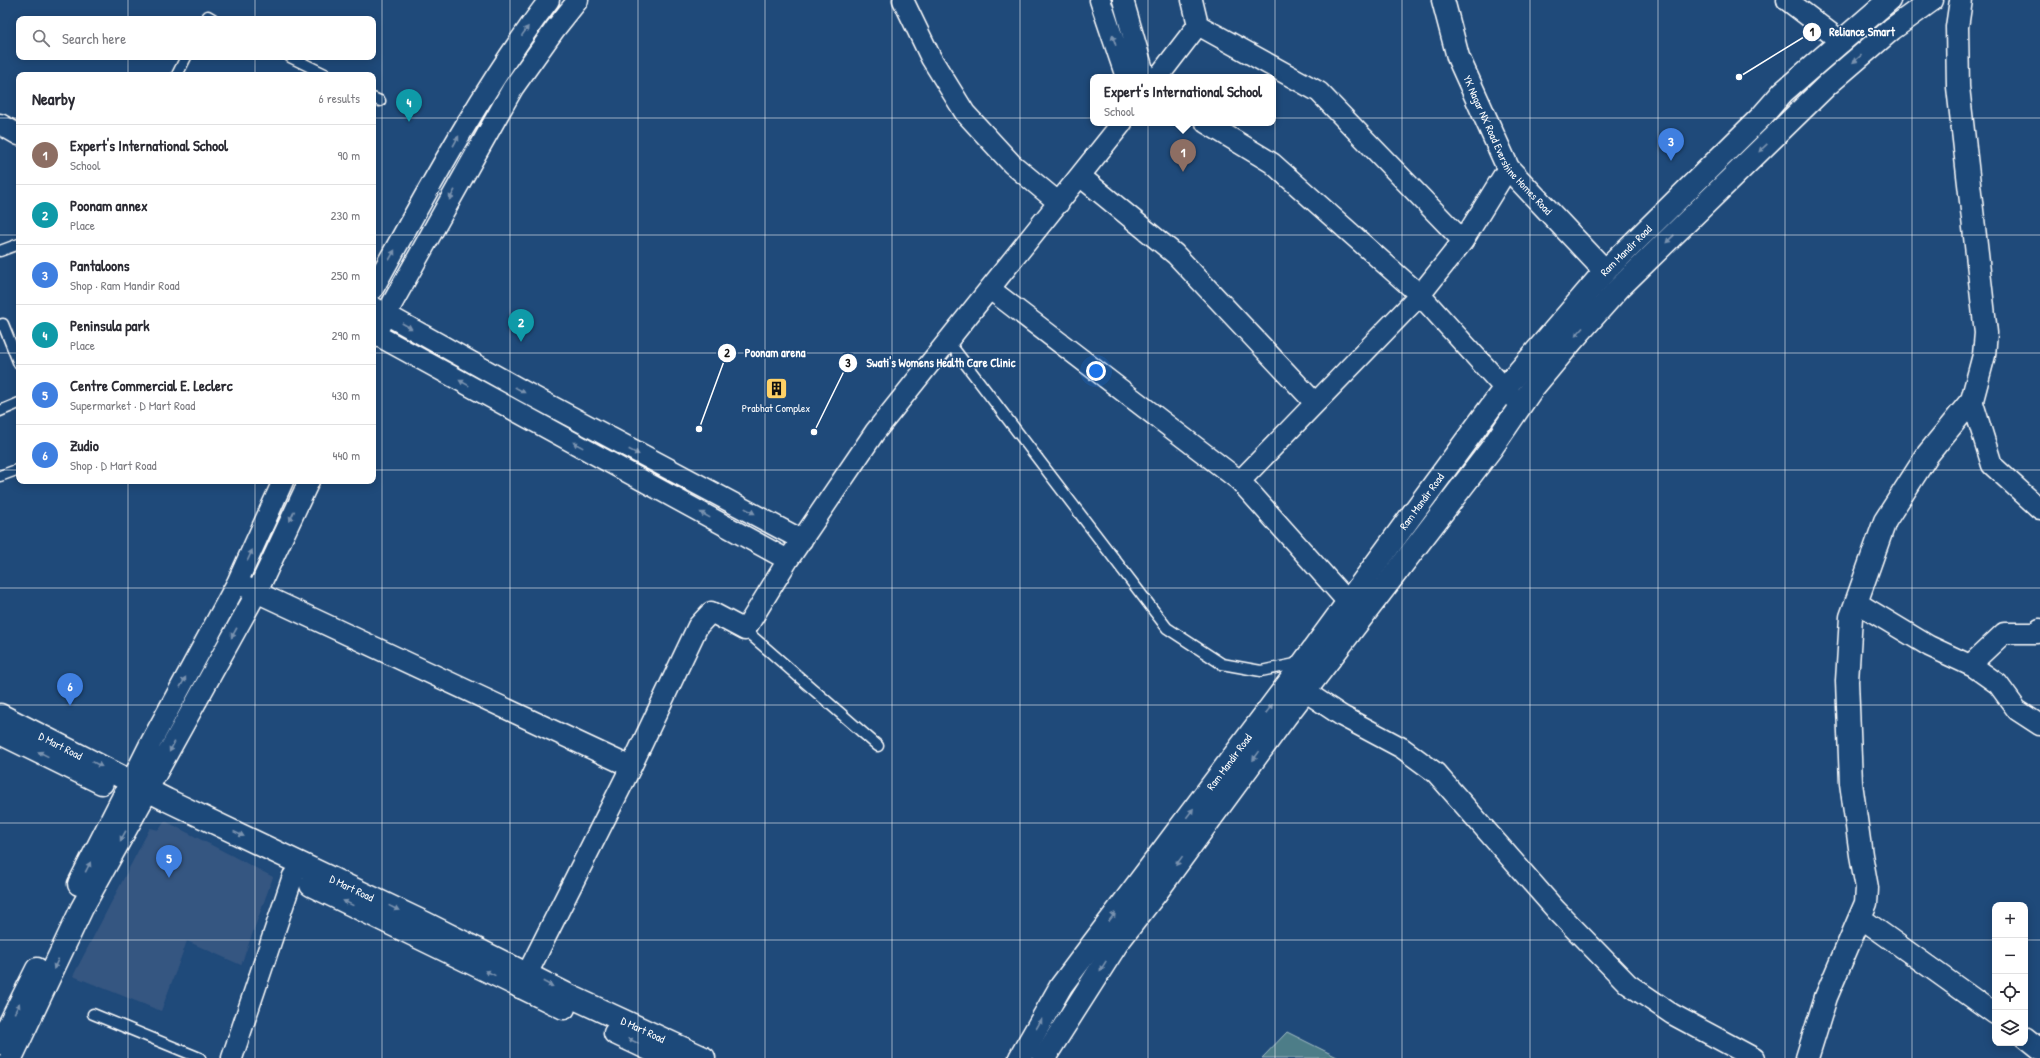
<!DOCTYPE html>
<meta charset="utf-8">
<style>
body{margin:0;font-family:"Patrick Hand",sans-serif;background:#f2f2f3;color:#2b2b33}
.controls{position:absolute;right:12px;bottom:12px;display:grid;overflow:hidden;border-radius:8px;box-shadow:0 2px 10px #0003}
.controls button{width:36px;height:36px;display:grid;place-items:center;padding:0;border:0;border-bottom:1px solid #e1e1e2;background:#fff;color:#2b2b33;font:20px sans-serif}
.you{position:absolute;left:1096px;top:371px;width:14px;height:14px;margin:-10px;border:3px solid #fff;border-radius:50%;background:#1a73e8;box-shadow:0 0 0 6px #1a73e833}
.badge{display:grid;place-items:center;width:26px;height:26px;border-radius:50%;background:#ea580c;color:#fff;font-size:13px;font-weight:700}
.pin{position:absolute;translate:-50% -33px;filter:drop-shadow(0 1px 2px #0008)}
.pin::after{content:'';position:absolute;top:21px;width:14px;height:12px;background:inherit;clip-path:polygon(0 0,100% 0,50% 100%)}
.popup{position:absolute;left:1090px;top:74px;width:186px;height:52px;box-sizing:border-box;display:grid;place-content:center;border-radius:8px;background:#fff;filter:drop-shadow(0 1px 3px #0005);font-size:13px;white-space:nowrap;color:#7c7c81}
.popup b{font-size:15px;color:#2b2b33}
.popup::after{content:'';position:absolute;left:50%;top:100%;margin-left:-8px;border:8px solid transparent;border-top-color:#fff}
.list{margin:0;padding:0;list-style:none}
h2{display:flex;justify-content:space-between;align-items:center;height:52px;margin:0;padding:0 16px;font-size:17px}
h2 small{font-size:13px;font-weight:400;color:#7c7c81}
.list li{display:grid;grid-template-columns:26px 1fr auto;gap:12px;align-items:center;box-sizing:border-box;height:60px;padding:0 16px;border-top:1px solid #e1e1e2}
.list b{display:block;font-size:15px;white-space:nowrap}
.list p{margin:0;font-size:13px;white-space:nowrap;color:#7c7c81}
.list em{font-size:13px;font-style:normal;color:#7c7c81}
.icon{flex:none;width:22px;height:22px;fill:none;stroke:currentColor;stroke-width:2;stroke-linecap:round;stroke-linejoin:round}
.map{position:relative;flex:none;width:2040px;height:1058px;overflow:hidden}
.search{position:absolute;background:#fff;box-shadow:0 2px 10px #0003;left:16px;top:16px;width:360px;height:44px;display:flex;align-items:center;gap:10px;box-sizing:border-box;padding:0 14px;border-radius:8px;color:#7c7c81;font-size:15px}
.panel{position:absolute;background:#fff;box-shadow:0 2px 10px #0003;left:16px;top:72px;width:360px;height:412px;border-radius:8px}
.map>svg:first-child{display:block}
</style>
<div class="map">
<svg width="2040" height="1058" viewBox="0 0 2040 1058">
<rect width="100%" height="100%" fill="#1f4a7a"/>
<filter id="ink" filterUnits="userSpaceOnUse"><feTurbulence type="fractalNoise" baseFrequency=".025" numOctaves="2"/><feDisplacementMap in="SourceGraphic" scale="8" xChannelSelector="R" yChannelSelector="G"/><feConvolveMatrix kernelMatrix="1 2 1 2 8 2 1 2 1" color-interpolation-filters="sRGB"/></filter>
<g filter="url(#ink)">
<path fill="#365681" d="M 165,821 L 273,877 L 241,965 L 187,941 L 161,1011 L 73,976 L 150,828 L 159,830 Z"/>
<path fill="#4d7d88" stroke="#a6bec4" d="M 1287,1032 L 1339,1058 L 1262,1058 Z"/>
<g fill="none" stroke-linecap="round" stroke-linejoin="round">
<defs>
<path id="lane" d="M 206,19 L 208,16 L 213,19
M 290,57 L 327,75
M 177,75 L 186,57
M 373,98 L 380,101
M 0,251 L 19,244
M 0,325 L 3,324 L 19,364
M 948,341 L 1167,628 L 1222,664 L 1261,671 L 1300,663
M 0,411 L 19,403
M 0,476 L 19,469
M 745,630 L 878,746
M 93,1014 L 200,1058"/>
<path id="street" d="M 903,0 L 931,58 L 965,113 L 1012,164 L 1059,203
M 1100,0 L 1126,77
M 1123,0 L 1145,77
M 1787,0 L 1842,42
M 1198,25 L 1319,92 L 1463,241
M 1158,77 L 1198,25 L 1192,0
M 1206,123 L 1272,163 L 1420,295 L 1516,401
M 0,124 L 19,135
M 1080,176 L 1175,254 L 1315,403
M 373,289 C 428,190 481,90 549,0
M 990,289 L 1240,481 L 1347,601 L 1361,612
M 373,307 L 525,392 L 802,540
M 380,325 L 513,88 L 555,29 L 578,0
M 373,333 L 788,560
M 1972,400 L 1992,465 L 2040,509
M 1240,481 L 1420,295 L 1463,241 L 1508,168
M 237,583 L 631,767
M 1856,602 L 1929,646 L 1974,667 L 1998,684 L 2017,710 L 2040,725
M 1970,665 L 2004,633 L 2037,633 L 2040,629
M 1291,682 L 1342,716 L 1402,748 L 1436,773 L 1556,910 L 1628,984 L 1672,1014 L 1754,1058
M 131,782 L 151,742 L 237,583 L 283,481
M 148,789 L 257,592 L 309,481
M 1861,918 L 1995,1014
M 520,988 L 631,767 L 698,626 L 711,612 L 745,630 L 788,560 L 875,432 L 1122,123
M 2025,1037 L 2040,1049
M 232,1058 L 293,876"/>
<g id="secondary">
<path id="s1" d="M 1443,0 L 1458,57 L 1508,168 L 1605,271"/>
<path id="s2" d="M 0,715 L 167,800 L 425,923 L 572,997 L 704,1058"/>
<path d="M 0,733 L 102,783"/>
<path d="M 79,884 L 131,782"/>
<path d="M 311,885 L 564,1008"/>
<path d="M 615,1033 L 668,1058"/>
<path d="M 0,1043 L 37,969"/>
<path d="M 11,1058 L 82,908 L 148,789"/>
<path id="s3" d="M 1020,1058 L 1061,986 L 1290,681 L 1504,389 L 1605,271 L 1761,117 L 1783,92 L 1889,0"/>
<path d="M 1044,1058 L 1118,942 L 1156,893 L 1286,716 L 1491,449 L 1532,389 L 1572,341 L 1619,288 L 1827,85 L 1892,29 L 1932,0"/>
<path d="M 1807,1058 L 1826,997 L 1866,903 L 1867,888 L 1861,855 L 1851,783 L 1847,681 L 1851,617 L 1885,521 L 1928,454 L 1972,400 L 1984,355 L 1986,333 L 1958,87 L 1957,27 L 1961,0"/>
</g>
</defs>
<use href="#lane" stroke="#fff" stroke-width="13"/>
<use href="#street" stroke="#fff" stroke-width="23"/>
<use href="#secondary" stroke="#fff" stroke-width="25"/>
<use href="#lane" stroke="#1f4a7a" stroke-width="10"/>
<use href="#street" stroke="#1f4a7a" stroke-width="20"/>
<use href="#secondary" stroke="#1f4a7a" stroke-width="22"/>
</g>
<defs><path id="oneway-solid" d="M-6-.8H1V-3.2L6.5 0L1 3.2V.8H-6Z"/></defs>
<g fill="#7992af">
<use href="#oneway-solid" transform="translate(525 31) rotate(-55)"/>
<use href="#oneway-solid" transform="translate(1114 40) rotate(-108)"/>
<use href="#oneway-solid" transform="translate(1857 59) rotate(139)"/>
<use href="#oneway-solid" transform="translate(456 141) rotate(-61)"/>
<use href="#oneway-solid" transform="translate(1763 148) rotate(136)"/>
<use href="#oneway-solid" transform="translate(452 195) rotate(119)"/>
<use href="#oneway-solid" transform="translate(1670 239) rotate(136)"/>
<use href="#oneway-solid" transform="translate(392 255) rotate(-61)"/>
<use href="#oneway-solid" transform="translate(407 326) rotate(30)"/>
<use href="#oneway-solid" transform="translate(1579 332) rotate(132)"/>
<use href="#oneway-solid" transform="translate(464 383) rotate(-151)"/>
<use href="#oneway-solid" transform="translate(520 390) rotate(29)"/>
<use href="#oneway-solid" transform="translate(578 445) rotate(-151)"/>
<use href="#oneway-solid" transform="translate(634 452) rotate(27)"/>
<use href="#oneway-solid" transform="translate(750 511) rotate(29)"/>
<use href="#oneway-solid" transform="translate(705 515) rotate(-151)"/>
<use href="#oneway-solid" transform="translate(292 516) rotate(115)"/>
<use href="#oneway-solid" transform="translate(250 555) rotate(-66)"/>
<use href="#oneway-solid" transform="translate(234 633) rotate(119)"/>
<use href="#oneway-solid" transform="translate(183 682) rotate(-61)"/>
<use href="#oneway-solid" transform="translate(1269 709) rotate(-53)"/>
<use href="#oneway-solid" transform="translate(172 747) rotate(118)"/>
<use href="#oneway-solid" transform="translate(43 754) rotate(-154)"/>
<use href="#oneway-solid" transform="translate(1256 756) rotate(126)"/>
<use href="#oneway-solid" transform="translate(97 764) rotate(28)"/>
<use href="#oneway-solid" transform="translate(1190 813) rotate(-53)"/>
<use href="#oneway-solid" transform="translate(239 834) rotate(25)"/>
<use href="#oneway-solid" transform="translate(123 836) rotate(119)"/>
<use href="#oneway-solid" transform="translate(1179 861) rotate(126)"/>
<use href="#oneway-solid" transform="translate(88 867) rotate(-63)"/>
<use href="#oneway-solid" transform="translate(348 903) rotate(-154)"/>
<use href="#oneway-solid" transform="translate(394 908) rotate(26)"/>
<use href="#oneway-solid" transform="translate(1112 917) rotate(-53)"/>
<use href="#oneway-solid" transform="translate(56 964) rotate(115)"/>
<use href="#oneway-solid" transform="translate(1103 966) rotate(122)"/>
<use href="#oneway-solid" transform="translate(490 973) rotate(-154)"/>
<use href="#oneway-solid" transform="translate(548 984) rotate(28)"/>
<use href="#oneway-solid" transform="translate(17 1008) rotate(-63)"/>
<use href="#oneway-solid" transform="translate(1039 1024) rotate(-60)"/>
<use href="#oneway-solid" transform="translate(633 1041) rotate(-155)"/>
</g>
</g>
<path fill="none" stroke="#fff" stroke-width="1" stroke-opacity="0.55" d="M 128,0 L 128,19M 255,0 L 255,19M 382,0 L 382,1058M 510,0 L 510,1058M 638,0 L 638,1058M 765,0 L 765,1058M 892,0 L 892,1058M 1020,0 L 1020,1058M 1148,0 L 1148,1058M 1275,0 L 1275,1058M 1402,0 L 1402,1058M 1530,0 L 1530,1058M 1658,0 L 1658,1058M 1785,0 L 1785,1058M 1912,0 L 1912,1058M 128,57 L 128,75M 255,57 L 255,75M 0,118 L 19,118M 373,118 L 2040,118M 0,235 L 19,235M 373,235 L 2040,235M 0,353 L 19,353M 373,353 L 2040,353M 0,470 L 19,470M 373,470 L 2040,470M 128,481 L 128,1058M 255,481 L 255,1058M 0,588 L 2040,588M 0,705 L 2040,705M 0,823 L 2040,823M 0,940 L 1995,940M 2025,940 L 2040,940"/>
<defs>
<symbol id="building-square" viewBox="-11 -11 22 22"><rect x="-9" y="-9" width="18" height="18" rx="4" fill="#ffd166" stroke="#1f4a7a"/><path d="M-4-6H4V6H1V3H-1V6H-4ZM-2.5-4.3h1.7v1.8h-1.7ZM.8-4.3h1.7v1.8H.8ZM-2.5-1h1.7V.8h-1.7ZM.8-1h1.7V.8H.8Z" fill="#111"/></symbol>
</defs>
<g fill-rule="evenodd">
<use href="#building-square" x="764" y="376" width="25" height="25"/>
</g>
<g text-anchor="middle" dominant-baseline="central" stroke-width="3" stroke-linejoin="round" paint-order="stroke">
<g font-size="11" fill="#fff" stroke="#1f4a7a">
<text stroke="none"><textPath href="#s1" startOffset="161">YK Nagar NX Road Evershine Homes Road</textPath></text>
<text stroke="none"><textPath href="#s3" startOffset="1011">Ram Mandir Road</textPath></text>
<text stroke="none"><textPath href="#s3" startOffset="687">Ram Mandir Road</textPath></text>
<text stroke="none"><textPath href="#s2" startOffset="68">D Mart Road</textPath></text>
<text stroke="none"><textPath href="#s3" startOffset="363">Ram Mandir Road</textPath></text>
<text stroke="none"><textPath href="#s2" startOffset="392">D Mart Road</textPath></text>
<text stroke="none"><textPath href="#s2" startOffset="716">D Mart Road</textPath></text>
</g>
<g font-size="11" fill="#fff" stroke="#1f4a7a">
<text x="776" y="408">Prabhat Complex</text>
</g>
</g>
<path fill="none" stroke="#fff" stroke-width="1.5" d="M1739 77L1812 32M699 429L727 353M814 432L848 363"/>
<g fill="#fff" stroke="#1f4a7a" stroke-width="1.5">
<circle cx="1739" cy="77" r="4"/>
<circle cx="699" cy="429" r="4"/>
<circle cx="814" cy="432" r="4"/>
<circle cx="1812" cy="32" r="10"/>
<circle cx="727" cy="353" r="10"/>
<circle cx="848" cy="363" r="10"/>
</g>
<g font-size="12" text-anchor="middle" font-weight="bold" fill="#111">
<text x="1812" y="36">1</text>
<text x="727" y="357">2</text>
<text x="848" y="367">3</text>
</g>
<g font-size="12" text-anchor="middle" font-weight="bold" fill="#fff" stroke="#1f4a7a" stroke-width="3" stroke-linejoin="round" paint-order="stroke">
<text x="1862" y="36">Reliance Smart</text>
<text x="775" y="357">Poonam arena</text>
<text x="941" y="367">Swati's Womens Health Care Clinic</text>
</g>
</svg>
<div class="controls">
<button>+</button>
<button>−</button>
<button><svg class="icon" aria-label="locate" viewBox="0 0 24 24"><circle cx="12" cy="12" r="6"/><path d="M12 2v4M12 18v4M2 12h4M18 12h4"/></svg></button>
<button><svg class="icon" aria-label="layers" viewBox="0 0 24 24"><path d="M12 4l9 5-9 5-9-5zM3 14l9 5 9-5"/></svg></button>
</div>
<div class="you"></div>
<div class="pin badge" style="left:1183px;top:172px;background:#8d6e63">1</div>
<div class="popup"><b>Expert's International School</b>School</div>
<div class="pin badge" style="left:521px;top:342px;background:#0f9aa8">2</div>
<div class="pin badge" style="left:1671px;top:161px;background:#3f7fe0">3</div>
<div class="pin badge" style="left:409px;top:122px;background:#0f9aa8">4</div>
<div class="pin badge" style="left:169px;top:878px;background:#3f7fe0">5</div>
<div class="pin badge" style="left:70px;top:706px;background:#3f7fe0">6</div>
<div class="search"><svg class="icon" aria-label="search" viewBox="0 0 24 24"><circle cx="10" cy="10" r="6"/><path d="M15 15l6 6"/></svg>Search here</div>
<section class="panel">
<h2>Nearby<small>6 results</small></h2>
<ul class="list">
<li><span class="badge" style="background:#8d6e63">1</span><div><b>Expert's International School</b><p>School</p></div><em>90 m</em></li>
<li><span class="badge" style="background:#0f9aa8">2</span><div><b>Poonam annex</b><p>Place</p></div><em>230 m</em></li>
<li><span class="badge" style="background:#3f7fe0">3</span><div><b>Pantaloons</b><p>Shop · Ram Mandir Road</p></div><em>250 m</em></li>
<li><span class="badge" style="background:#0f9aa8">4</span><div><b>Peninsula park</b><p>Place</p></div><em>290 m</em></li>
<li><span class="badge" style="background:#3f7fe0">5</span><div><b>Centre Commercial E. Leclerc</b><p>Supermarket · D Mart Road</p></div><em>430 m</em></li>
<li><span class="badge" style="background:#3f7fe0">6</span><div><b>Zudio</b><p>Shop · D Mart Road</p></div><em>440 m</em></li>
</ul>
</section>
</div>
